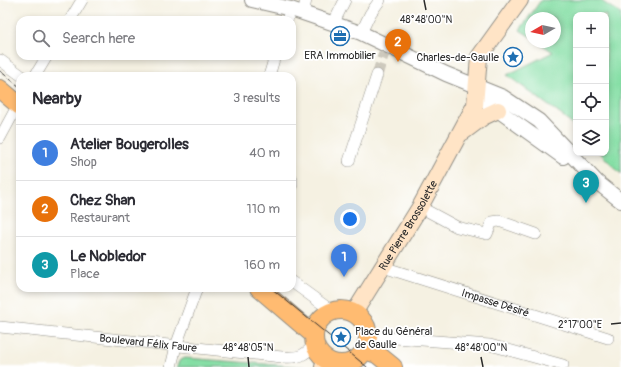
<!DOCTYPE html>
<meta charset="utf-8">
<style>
body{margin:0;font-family:Pangolin,sans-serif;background:#f2f2f3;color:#2b2b33}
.controls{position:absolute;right:12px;top:12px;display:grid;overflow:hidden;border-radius:8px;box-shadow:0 2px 6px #0003}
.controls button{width:36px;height:36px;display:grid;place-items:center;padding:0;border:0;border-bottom:1px solid #e1e1e2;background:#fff;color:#2b2b33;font:20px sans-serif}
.compass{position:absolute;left:525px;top:12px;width:36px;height:36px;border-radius:50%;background:#fff;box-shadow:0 2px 6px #0003;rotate:261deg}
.you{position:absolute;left:350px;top:219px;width:14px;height:14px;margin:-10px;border:3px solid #fff;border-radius:50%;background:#1a73e8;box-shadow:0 0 0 6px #1a73e833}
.badge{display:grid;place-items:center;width:26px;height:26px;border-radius:50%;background:#1f6fb2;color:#fff;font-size:13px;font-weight:700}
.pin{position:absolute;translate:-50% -33px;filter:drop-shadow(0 1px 2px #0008)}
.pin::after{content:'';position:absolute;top:21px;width:14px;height:12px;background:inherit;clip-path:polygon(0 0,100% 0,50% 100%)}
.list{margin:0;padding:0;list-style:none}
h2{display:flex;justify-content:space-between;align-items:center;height:52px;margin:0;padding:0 16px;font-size:17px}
h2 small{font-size:13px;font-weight:400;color:#7c7c81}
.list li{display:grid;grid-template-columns:26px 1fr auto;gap:12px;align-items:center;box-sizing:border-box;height:56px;padding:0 16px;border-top:1px solid #e1e1e2}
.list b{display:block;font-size:15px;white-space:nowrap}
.list p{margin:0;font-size:13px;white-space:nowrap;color:#7c7c81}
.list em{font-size:13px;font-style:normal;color:#7c7c81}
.icon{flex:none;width:22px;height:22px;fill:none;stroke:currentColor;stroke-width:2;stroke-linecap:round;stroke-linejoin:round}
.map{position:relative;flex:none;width:621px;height:367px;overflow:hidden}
.search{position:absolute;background:#fff;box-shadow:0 2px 6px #0003;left:16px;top:16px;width:280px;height:44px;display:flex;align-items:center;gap:10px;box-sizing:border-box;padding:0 14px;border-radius:12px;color:#7c7c81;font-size:15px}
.panel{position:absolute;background:#fff;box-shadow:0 2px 6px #0003;left:16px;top:72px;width:280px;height:220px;border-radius:12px}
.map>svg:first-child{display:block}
</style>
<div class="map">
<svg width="621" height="367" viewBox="0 0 621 367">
<rect width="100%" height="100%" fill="#fff"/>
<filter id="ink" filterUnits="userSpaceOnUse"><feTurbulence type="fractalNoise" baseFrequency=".025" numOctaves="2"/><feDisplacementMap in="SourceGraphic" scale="8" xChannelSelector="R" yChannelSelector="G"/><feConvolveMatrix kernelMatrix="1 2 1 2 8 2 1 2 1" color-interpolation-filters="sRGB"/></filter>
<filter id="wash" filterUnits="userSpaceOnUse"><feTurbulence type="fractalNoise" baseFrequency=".012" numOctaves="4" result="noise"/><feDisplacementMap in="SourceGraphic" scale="16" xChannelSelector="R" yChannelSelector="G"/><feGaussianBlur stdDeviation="0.9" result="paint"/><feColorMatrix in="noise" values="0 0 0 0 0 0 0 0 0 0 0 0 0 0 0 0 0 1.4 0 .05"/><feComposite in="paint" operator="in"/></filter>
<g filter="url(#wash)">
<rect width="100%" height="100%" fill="#f5f1e2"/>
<path fill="#84dea4" stroke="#588468" d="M 541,0 L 600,0 L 621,14 L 621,174 L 600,153 L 606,153 L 606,15 L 576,15 L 576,129 L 564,117 L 507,75 L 553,52 L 538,42 L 555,42 L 555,18 L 531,18 L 531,37 L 520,30 Z
M 185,358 L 305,367 L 177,367 L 179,361 Z"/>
</g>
<g filter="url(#ink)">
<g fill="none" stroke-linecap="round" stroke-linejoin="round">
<path stroke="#cdc9bd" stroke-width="11" stroke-dasharray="11 5.5" stroke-linecap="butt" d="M 377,75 L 384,53"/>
<defs>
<g id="minor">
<path d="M 303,14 L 306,0"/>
<path d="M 70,20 L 82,0"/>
<path d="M 287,20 L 291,9"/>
<path d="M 333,24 L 345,0"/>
<path d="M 361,33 L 370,14 L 380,0"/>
<path d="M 0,60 L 22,76"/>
<path d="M 35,76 L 47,56"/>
<path d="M 269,76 L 275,56"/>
<path d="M 0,138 L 20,101"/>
<path d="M 349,161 L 377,75"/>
<path d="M 292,180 L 292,185"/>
<path d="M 420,207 L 457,227 L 487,234 L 492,222 L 499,221 L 536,234"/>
<path id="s1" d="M 383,267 L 608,338"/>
<path d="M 292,282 L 332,311"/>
<path id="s2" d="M 0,327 L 282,357 C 299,358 303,357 315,344"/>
<path d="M 367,336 L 490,345 L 563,365"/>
<path d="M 349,362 L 350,367"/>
<path d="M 171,367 L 176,346 L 197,288"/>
</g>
<path id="tertiary" d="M 252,0 L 291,9 L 361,33 L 446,74 L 503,97 L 539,121 L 596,181
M 477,86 L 488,103 L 563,157
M 588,175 L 621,201"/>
<g id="secondary">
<path d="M 463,132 L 483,117 L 498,110"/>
<path id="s3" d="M 354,313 L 420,207 L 475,105 L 479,57 L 520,0"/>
<path d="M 323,367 L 327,360"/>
</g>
<path id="primary" d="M 0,89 L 20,106
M 259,288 L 314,335
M314 337a27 27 0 1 1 54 0a27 27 0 1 1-54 0Z
M 364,350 L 377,354 L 393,367"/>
</defs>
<use href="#minor" stroke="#908e86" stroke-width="12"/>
<use href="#tertiary" stroke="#908e86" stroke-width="16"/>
<use href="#secondary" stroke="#908e86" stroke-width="18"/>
<use href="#primary" stroke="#908e86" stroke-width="20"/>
<use href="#minor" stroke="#fff" stroke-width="11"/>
<use href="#tertiary" stroke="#fff" stroke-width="14"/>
<use href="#secondary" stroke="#ffe4c6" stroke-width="16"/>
<use href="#primary" stroke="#ffbb71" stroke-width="18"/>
<path stroke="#2b2b2b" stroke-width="1" d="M 0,71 L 20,87
M 271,288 L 367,367"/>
</g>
</g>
<path fill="none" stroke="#2b2b2b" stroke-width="1.5" d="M 424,0 L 426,10M 611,324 L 621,323M 248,357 L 249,367M 481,357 L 483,367"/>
<defs>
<symbol id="office-ring" viewBox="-11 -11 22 22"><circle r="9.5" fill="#fff" stroke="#1f6fb2" stroke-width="1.5"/><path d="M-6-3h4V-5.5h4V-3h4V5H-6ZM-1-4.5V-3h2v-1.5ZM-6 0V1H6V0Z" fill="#1f6fb2"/></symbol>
<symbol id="sight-ring" viewBox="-11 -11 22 22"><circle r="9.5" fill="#fff" stroke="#1f6fb2" stroke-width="1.5"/><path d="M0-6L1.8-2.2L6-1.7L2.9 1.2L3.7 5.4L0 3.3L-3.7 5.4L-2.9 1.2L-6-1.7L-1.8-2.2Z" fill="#1f6fb2"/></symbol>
</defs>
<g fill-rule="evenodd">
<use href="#office-ring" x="329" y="25" width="22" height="22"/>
<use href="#sight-ring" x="502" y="46" width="22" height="22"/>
<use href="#sight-ring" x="330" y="326" width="22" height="22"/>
</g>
<g text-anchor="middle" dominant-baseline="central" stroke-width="3.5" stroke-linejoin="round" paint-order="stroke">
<g font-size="11" fill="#2b2b2b" stroke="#fff">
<text x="340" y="55">ERA Immobilier</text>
<text x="499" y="57" text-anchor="end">Charles-de-Gaulle</text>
<text x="355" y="331" text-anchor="start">Place du Général<tspan x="355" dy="13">de Gaulle</tspan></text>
</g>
<g font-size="11" fill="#2b2b2b" stroke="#fff">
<text stroke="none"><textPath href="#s3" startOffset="103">Rue Pierre Brossolette</textPath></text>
<text stroke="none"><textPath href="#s1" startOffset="118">Impasse Désiré</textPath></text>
<text stroke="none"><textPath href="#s2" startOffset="149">Boulevard Félix Faure</textPath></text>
</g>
</g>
<g font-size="10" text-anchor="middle" fill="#2b2b2b" stroke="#fff" stroke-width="3.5" stroke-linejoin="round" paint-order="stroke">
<text x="426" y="23">48°48'00"N</text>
<text x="580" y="328">2°17'00"E</text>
<text x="248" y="351">48°48'05"N</text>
<text x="481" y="351">48°48'00"N</text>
</g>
</svg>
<div class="controls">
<button>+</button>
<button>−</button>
<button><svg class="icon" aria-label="locate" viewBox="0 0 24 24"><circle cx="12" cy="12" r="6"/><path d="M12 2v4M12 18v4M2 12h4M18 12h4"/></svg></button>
<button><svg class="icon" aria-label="layers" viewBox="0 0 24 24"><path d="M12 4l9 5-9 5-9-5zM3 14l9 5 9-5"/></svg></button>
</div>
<svg class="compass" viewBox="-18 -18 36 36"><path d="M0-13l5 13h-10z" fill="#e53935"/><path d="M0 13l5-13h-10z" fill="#7c7c81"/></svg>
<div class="you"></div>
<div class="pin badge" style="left:344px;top:277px;background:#3f7fe0">1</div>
<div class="pin badge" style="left:398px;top:62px;background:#e8710a">2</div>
<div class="pin badge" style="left:586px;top:203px;background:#0f9aa8">3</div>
<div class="search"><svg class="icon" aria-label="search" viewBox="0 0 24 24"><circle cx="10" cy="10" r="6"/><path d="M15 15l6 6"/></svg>Search here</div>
<section class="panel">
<h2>Nearby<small>3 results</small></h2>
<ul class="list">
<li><span class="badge" style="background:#3f7fe0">1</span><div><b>Atelier Bougerolles</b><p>Shop</p></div><em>40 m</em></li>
<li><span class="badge" style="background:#e8710a">2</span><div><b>Chez Shan</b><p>Restaurant</p></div><em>110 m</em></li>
<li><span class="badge" style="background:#0f9aa8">3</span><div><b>Le Nobledor</b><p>Place</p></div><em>160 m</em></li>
</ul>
</section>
</div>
